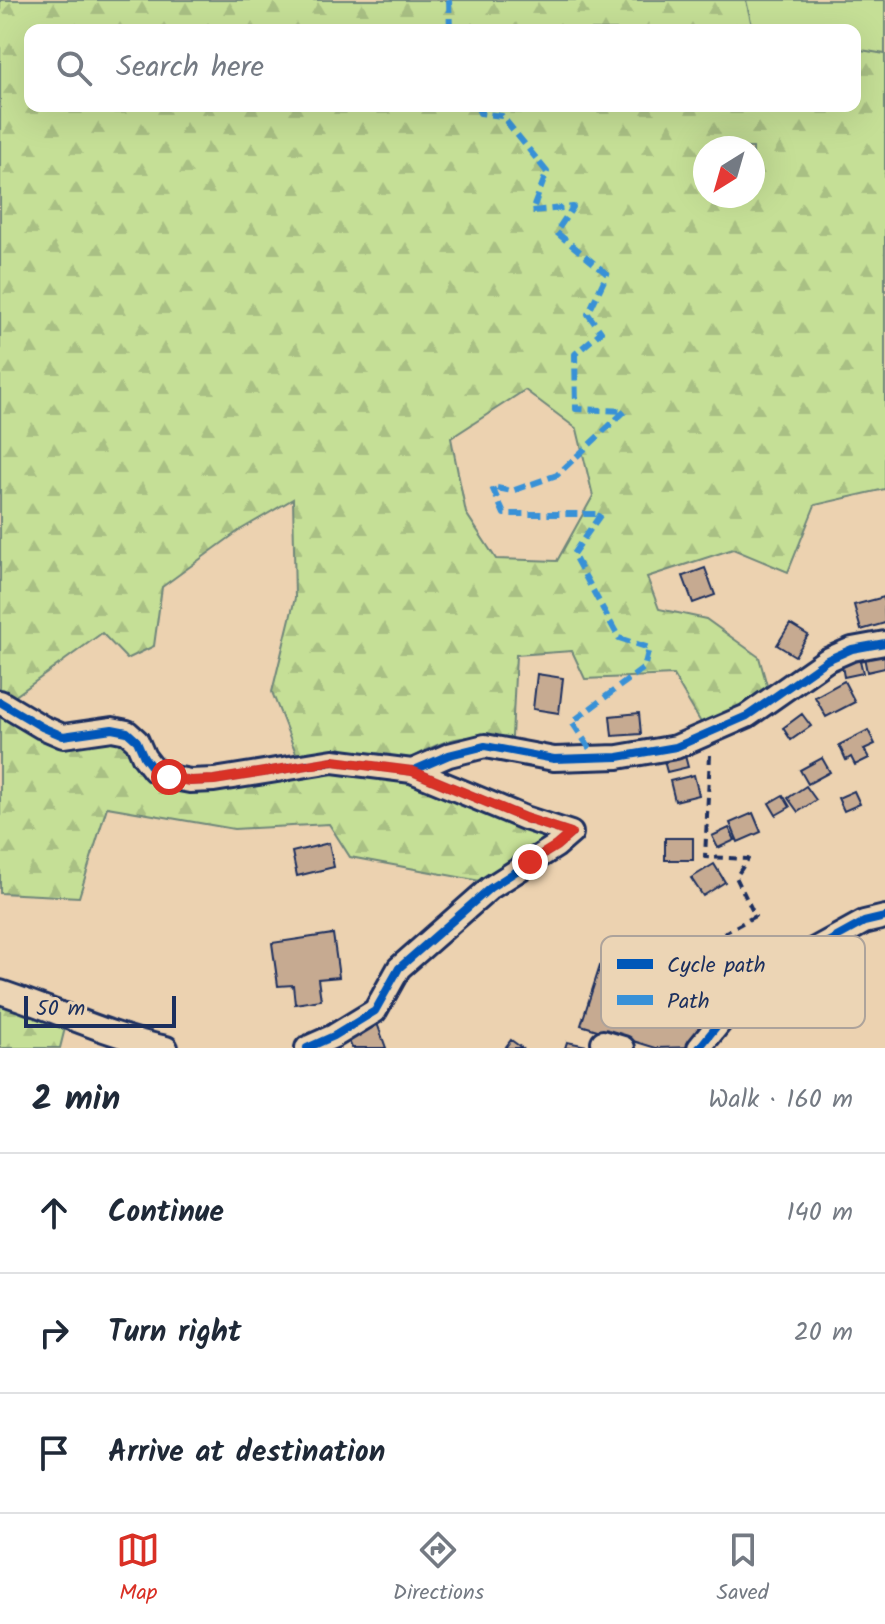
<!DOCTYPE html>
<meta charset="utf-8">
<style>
body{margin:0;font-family:Kalam,sans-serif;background:#f6f6f7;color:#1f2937}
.compass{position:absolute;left:693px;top:136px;width:72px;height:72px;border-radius:50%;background:#fff;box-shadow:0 8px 32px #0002;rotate:217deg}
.scale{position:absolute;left:24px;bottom:20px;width:152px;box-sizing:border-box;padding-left:8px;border:4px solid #1b2f5e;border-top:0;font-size:22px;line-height:28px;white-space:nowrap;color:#1b2f5e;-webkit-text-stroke:6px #ecd5b5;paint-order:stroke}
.stop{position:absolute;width:24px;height:24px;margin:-18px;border:6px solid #d93025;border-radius:50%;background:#fff}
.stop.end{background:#d93025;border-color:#fff;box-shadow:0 2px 8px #0008}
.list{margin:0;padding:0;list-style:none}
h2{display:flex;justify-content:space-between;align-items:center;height:104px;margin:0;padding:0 32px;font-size:34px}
h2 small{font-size:26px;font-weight:400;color:#747a83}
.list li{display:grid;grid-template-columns:52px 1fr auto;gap:24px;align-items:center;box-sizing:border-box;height:120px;padding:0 32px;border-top:2px solid #e0e1e3}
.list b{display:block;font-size:30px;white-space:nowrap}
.list em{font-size:26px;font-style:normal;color:#747a83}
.icon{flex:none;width:44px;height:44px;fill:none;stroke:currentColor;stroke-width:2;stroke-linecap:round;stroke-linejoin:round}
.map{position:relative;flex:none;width:885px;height:1048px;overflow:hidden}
.search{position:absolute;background:#fff;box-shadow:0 8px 32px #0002;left:24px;right:24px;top:24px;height:88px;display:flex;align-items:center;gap:20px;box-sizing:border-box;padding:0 28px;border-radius:16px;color:#747a83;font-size:30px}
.sheet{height:464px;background:#fff}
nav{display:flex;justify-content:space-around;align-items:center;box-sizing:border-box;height:112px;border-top:2px solid #e0e1e3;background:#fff;font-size:22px;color:#747a83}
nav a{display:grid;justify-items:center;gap:4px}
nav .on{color:#d93025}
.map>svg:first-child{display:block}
</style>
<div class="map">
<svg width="885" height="1048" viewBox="0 0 885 1048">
<defs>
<pattern id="forest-firs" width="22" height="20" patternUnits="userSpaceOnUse" patternTransform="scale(2)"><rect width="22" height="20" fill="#c5df96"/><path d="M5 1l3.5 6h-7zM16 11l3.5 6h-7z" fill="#a9c084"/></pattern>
</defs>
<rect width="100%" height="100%" fill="#ecd2b0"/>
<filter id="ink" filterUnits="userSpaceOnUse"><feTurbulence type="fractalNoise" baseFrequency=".0125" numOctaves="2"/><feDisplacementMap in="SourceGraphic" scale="16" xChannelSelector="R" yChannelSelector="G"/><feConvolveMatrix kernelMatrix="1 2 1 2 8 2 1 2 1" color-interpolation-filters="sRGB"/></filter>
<g filter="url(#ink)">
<path fill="url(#forest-firs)" stroke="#70877a" stroke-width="2" fill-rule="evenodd" d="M 0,0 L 885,0 L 885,489 L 815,505 L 788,572 L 733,549 L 647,577 L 659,609 L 706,619 L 759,657 L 768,689 L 739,710 L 703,726 L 673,675 L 585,679 L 572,651 L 516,655 L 512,737 C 461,734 446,737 402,763 L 366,753 L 296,753 L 272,692 L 295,598 L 293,499 L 240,530 L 162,587 L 154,646 L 127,659 L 102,633 L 14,697 L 0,691 ZM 30,30 L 855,30 L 855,106 L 30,106 ZM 705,148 L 753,148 L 753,196 L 705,196 ZM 525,390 L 577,429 L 593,496 L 557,561 L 496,559 L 466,513 L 451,438 Z
M 0,710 L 64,749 L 110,740 L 130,743 L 160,780 L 353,767 L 419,787 L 548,837 L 480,881 L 350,857 L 329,824 L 234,829 L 107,807 L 79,897 L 0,893 Z
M 0,1001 L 65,1028 L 60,1048 L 0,1048 Z"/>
<path fill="#c5df96" stroke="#70877a" stroke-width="2" d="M 746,0 L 885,0 L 885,54 L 855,49 L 855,30 L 753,30 Z"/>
<path fill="#c6aa91" stroke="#1b2f5e" stroke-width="2" d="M 705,568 L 715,595 L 693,603 L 683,576 Z
M 884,597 L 885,623 L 861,630 L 854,605 Z
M 790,624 L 808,635 L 795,656 L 777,645 Z
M 885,647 L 885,668 L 867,672 L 863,652 Z
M 859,656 L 863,673 L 844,677 L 841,660 Z
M 537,674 L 563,678 L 559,713 L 533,709 Z
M 844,681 L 855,702 L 826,717 L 815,697 Z
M 639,713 L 641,734 L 612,736 L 610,716 Z
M 802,714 L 811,726 L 791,740 L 783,728 Z
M 868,730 L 875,744 L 864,749 L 869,758 L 855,765 L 851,757 L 846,760 L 839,745 Z
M 684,752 L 688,767 L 667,772 L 663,757 Z
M 822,758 L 830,772 L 808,784 L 800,770 Z
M 694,775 L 699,795 L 675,801 L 670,781 Z
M 806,786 L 816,800 L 798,812 L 788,798 Z
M 854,791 L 860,804 L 844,811 L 838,798 Z
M 783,795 L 790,807 L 776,815 L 769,803 Z
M 753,813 L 761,832 L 738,842 L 730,823 Z
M 729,828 L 735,840 L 718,848 L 712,836 Z
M 665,838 L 693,838 L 693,860 L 665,860 Z
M 329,843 L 334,867 L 297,876 L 292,852 Z
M 714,864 L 725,882 L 703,896 L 691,878 Z
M 333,934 L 339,977 L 318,979 L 321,1000 L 295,1004 L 293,985 L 278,986 L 272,943 Z
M 600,966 L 709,1000 L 694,1047 L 656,1048 L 581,1025 Z
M 377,1023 L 386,1048 L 352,1048 L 346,1034 Z
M 511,1040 L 522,1048 L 505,1048 Z
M 567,1042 L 597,1048 L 565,1048 Z"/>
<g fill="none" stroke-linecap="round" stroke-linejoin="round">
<defs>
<path id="street" d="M 0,702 L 42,727 L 63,736 L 112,729 L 127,732 L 137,741 L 144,757 L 154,770 L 169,777 L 190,781 L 214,780 L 333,761 L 412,771 L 449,755 L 485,746 L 554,759 L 618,757 L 676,747 L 747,716 L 827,660 L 852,649 L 885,643
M 0,992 C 56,1010 109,1036 166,1048
M 603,1042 L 623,1048
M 307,1048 L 334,1036 L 375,1011 L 399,968 L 490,888 L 556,846 L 571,833 L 525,818 L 412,771
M 699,1048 L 754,980 L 767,968 L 806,954 L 864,922 L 885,917"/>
</defs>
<use href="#street" stroke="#1b2f5e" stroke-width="28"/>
<path stroke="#1b2f5e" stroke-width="4" stroke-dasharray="8 6" stroke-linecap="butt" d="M 710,755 L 705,857 L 748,859 L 736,877 L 755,916 L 715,938 L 733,973"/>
<use href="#street" stroke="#ecd5b5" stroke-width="22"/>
<path stroke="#3891d7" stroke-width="6" stroke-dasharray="12 6" stroke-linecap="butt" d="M 449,0 L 450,30
M 477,106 L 480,113 L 502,116 L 547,172 L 532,211 L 573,207 L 556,232 L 607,274 L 588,314 L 601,332 L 575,354 L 576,409 L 625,411 L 557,475 L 512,491 L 492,487 L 504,514 L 601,514 L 573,554 L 619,638 L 649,648 L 644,668 L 572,722 L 596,758"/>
<defs>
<path id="cycleway" d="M 0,702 L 42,727 L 63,736 L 112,729 L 127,732 L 137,741 L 144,757 L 154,770 L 169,777 L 190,781 L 214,780 L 333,761 L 412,771 L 449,755 L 485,746 L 554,759 L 618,757 L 676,747 L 747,716 L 827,660 L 852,649 L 885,643
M 307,1048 L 334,1036 L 375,1011 L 399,968 L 490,888 L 556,846 L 571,833 L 525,818 L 412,771
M 699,1048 L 754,980 L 767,968 L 806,954 L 864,922 L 885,917"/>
</defs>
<use href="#cycleway" stroke="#ecd5b5" stroke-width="13"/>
<use href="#cycleway" stroke="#0057b8" stroke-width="8"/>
</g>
</g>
<g fill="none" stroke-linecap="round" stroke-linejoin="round" filter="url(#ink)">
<path stroke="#d93025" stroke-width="10" d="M 169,777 L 190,781 L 214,780 L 333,761 L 412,771 L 525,818 L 571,833 L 556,846 L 530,862"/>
</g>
<rect x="601" y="936" width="264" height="92" rx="12" fill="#ecd5b5" stroke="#ada39b" stroke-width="2"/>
<rect x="617" y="959" width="36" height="10" fill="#0057b8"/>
<rect x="617" y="995" width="36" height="10" fill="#3891d7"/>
<g font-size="22" fill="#1b2f5e">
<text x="667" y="972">Cycle path</text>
<text x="667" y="1008">Path</text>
</g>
</svg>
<svg class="compass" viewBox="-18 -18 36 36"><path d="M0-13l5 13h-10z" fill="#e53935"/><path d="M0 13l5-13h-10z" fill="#747a83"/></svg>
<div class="scale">50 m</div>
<div class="stop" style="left:169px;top:777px"></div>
<div class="stop end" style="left:530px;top:862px"></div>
<div class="search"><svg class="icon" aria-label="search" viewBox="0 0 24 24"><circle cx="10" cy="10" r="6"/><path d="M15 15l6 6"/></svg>Search here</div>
</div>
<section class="sheet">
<h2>2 min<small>Walk · 160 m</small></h2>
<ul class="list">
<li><svg class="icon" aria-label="ahead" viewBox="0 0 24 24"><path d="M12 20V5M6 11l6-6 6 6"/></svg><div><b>Continue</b></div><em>140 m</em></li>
<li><svg class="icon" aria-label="right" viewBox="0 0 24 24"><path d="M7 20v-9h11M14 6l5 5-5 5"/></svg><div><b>Turn right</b></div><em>20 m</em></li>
<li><svg class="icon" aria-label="arrive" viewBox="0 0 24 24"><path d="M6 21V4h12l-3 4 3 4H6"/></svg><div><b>Arrive at destination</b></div></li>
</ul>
</section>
<nav>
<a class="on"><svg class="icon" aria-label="map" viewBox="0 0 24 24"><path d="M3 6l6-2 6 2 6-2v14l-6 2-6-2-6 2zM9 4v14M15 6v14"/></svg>Map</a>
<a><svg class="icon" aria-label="directions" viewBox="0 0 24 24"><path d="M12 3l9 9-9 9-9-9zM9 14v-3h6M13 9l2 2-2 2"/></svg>Directions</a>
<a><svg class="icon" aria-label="saved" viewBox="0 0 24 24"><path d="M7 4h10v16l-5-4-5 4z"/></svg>Saved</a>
</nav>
